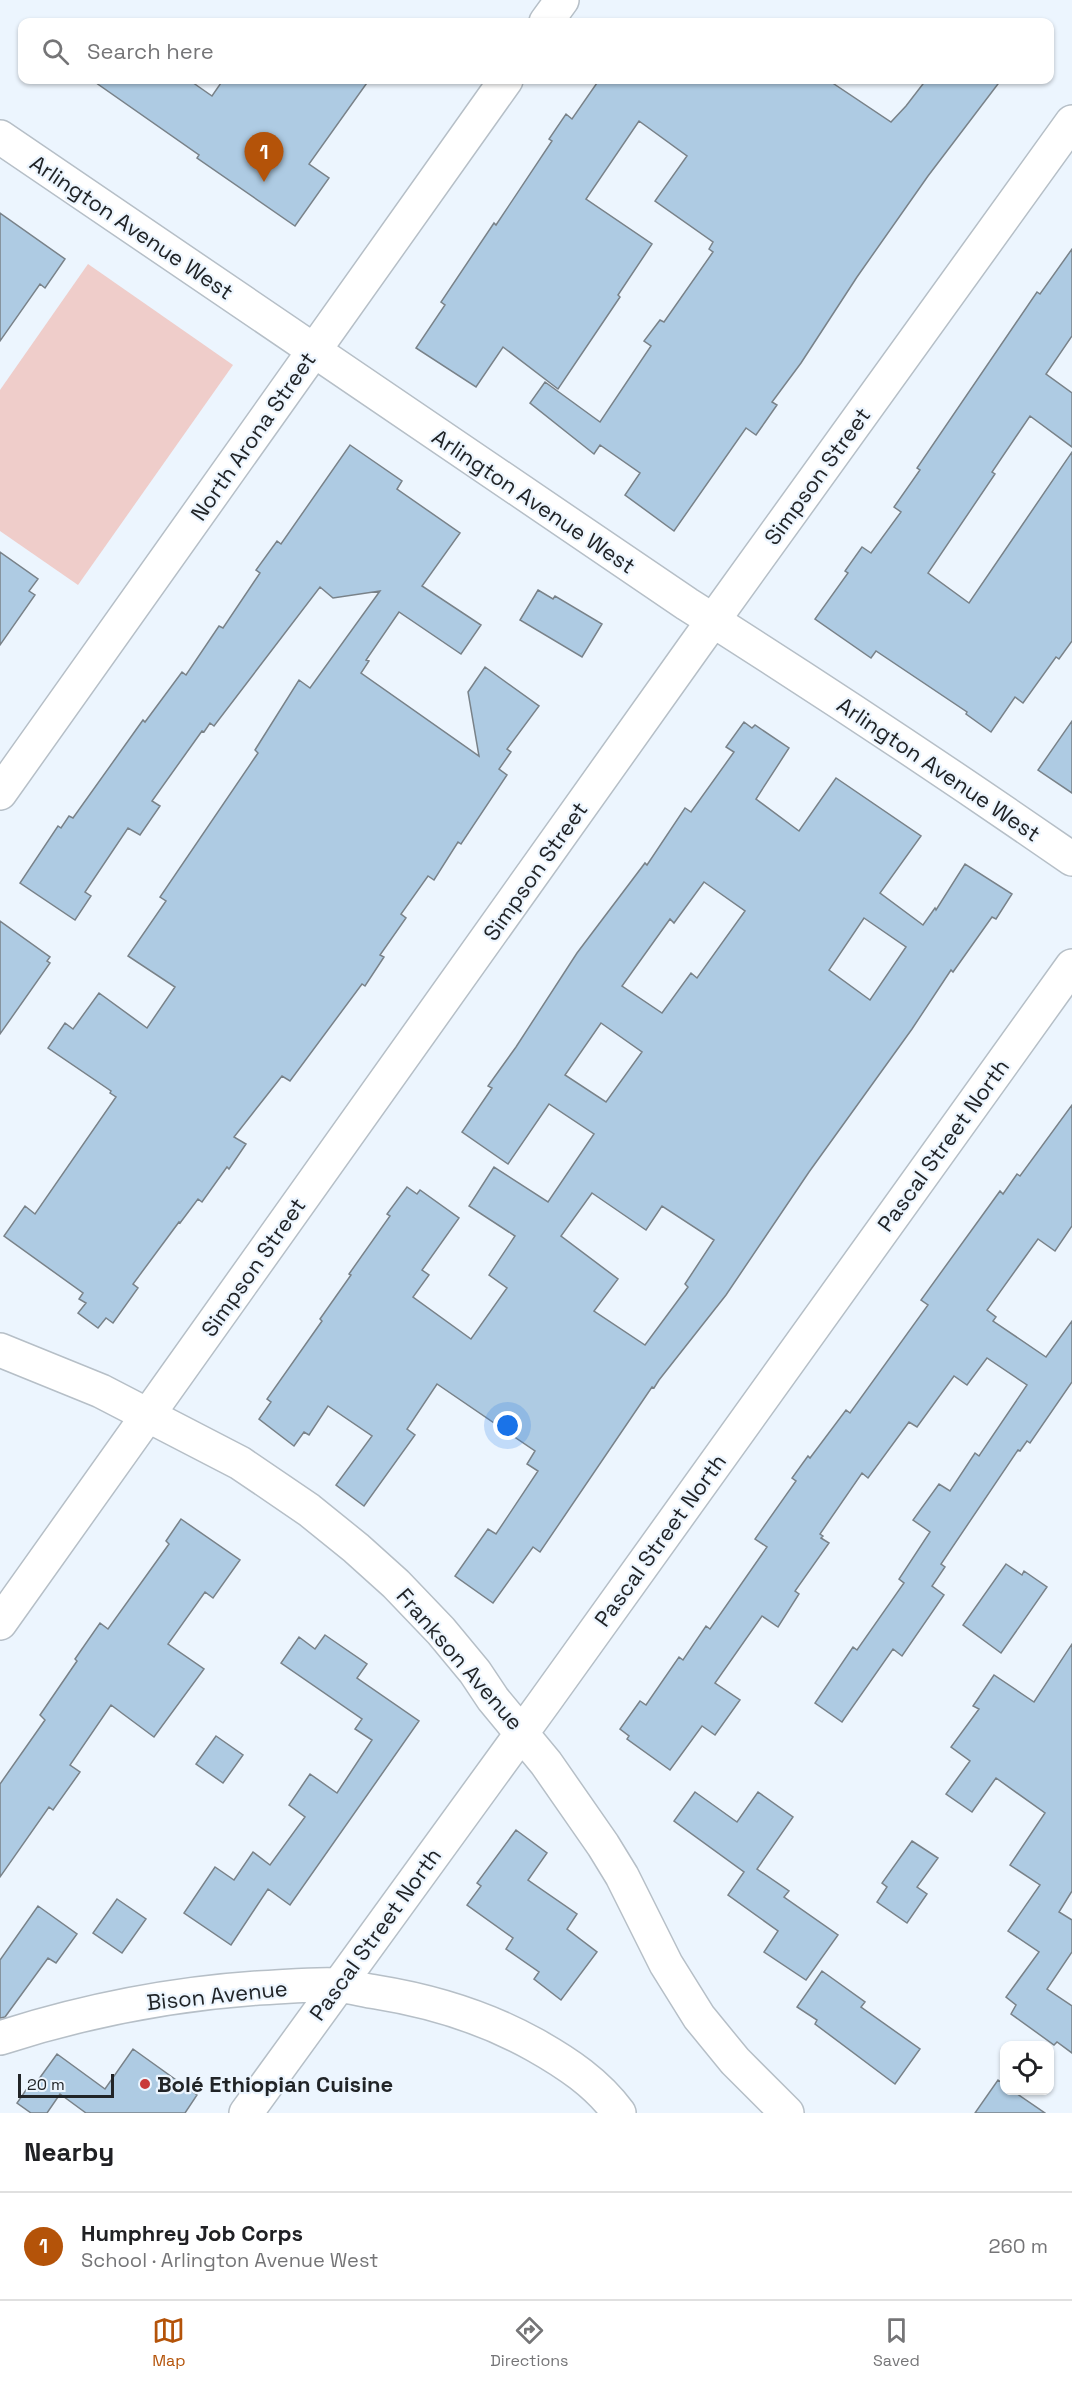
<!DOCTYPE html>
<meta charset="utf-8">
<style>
body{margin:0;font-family:"Space Grotesk",sans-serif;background:#f2f2f2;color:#202124}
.controls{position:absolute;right:18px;bottom:18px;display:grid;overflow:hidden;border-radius:12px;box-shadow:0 2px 4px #0004}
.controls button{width:54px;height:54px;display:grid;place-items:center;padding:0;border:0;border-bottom:2px solid #e0e0e0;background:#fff;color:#202124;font:30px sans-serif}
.scale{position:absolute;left:18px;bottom:15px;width:96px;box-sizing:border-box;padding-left:6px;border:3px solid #212427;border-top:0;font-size:16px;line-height:21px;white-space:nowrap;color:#212427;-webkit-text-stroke:4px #ecf5fe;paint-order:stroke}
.you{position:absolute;left:508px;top:1426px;width:21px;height:21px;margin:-15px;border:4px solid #fff;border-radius:50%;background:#1a73e8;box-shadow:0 0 0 9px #1a73e833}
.badge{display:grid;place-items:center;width:39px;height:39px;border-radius:50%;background:#b45309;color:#fff;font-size:20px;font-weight:700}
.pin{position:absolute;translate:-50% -50px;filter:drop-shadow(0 2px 3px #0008)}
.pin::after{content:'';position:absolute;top:32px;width:21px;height:18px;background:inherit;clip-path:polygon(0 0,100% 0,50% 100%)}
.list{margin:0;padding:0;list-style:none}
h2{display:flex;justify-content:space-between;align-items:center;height:78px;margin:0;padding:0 24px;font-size:26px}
h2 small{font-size:20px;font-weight:400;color:#757577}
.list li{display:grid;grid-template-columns:39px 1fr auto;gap:18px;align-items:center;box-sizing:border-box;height:108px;padding:0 24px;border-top:2px solid #e0e0e0}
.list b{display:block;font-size:22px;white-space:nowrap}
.list p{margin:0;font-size:20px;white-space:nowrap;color:#757577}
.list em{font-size:20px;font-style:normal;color:#757577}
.icon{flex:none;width:33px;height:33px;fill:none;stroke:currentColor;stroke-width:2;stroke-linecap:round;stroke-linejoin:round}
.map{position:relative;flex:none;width:1072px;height:2113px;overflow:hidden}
.search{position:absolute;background:#fff;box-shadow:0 2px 4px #0004;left:18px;right:18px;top:18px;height:66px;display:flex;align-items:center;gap:15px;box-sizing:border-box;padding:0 21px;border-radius:12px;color:#757577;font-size:22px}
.sheet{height:186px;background:#fff}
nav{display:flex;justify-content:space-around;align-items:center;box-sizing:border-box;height:84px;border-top:2px solid #e0e0e0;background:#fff;font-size:16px;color:#757577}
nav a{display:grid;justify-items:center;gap:3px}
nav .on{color:#b45309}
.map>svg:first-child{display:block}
</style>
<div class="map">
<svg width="1072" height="2113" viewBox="0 0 1072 2113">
<rect width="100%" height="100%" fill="#ecf5fe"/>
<path fill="#efcdca" d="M 88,264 L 233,365 L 78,585 L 0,531 L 0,390 Z"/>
<path fill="#aecbe3" stroke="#798289" stroke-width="1.5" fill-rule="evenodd" d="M 92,80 L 189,80 L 212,96 L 223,80 L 369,80 L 309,164 L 329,178 L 295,226 L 197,158 L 199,155 Z
M 599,80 L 828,80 L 891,122 L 906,106 L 926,80 L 1001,80 L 928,176 L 857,277 L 801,363 L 772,402 L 777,405 L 756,435 L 746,428 L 674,531 L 625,495 L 640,473 L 600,445 L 594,454 L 530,403 L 545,382 L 600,422 L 651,346 L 644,341 L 660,320 L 664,322 L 713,252 L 709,249 L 713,242 L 655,201 L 687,156 L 639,121 L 586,199 L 652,244 L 618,295 L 620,297 L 558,389 L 503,347 L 476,387 L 416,348 L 445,305 L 441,302 L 494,223 L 496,225 L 552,141 L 549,139 L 566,114 L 572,119 Z
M 0,213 L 65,259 L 45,288 L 40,284 L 0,341 Z
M 1072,249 L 1072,336 L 1046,374 L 1072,393 L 1072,447 L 1030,416 L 992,472 L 995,474 L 928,573 L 969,603 L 1072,452 L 1072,641 L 1059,659 L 1056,657 L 1023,703 L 1015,697 L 991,732 L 966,714 L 967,712 L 876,651 L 871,658 L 815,619 L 848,573 L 845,571 L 862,547 L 871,553 L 901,512 L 894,507 L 920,470 L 917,468 L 1037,292 L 1040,294 Z
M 350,445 L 402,481 L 397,489 L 460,533 L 422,586 L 481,625 L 461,654 L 399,612 L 366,660 L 369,661 L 361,673 L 479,756 L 468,692 L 485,667 L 539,706 L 507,749 L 511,752 L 499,769 L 507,775 L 461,844 L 458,842 L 434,880 L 428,876 L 401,914 L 406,918 L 380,955 L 384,957 L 365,986 L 362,984 L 290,1081 L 282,1076 L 234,1137 L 246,1144 L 229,1169 L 227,1167 L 202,1202 L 198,1199 L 180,1223 L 179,1222 L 133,1284 L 138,1288 L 113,1323 L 106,1318 L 98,1328 L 78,1313 L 86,1303 L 79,1299 L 83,1293 L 4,1236 L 25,1206 L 35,1214 L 116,1097 L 110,1093 L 111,1091 L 48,1048 L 65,1023 L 73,1029 L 99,993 L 147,1028 L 175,987 L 128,956 L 166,901 L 160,897 L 258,753 L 255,750 L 299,680 L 310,688 L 380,591 L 333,598 L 320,587 L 214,726 L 210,723 L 204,732 L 202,731 L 152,801 L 160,806 L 140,835 L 128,828 L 85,892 L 91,896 L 75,920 L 20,883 L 58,826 L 61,828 L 69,816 L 73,818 L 143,720 L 145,722 L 182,672 L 186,675 L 219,626 L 223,628 L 260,573 L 256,570 L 277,541 L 281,544 Z
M 0,552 L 38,579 L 29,591 L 35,595 L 0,645 Z
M 538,590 L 553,599 L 555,596 L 602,624 L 582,657 L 520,620 Z
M 1072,721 L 1072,793 L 1038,770 Z
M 744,722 L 752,728 L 755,725 L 789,748 L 756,799 L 799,831 L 836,778 L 921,836 L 880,893 L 923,925 L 935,908 L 936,910 L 965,864 L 1012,894 L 996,919 L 992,917 L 953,972 L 951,970 L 912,1029 L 809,1172 L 726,1295 L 659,1380 L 654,1388 L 652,1387 L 540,1552 L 533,1547 L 493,1603 L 455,1576 L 488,1529 L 496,1534 L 538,1471 L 527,1464 L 535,1451 L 437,1384 L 407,1429 L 415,1435 L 364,1506 L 336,1485 L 372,1436 L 328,1406 L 309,1435 L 304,1432 L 294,1446 L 259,1419 L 271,1402 L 267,1399 L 322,1321 L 320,1319 L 351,1275 L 349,1274 L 390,1216 L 387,1214 L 407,1187 L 417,1194 L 420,1190 L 459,1218 L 422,1270 L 429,1275 L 413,1297 L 471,1339 L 507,1288 L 489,1275 L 515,1236 L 469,1206 L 494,1167 L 548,1202 L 594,1134 L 549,1104 L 508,1164 L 462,1132 L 492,1088 L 488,1086 L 516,1047 L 577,953 L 645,863 L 647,865 L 685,808 L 691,812 L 734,752 L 726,747 ZM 704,882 L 745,911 L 697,978 L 691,973 L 662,1013 L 622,986 L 670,919 L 674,923 ZM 864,918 L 906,947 L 870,1000 L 829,970 ZM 601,1023 L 642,1052 L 606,1102 L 565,1075 ZM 592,1193 L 646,1230 L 662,1206 L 714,1240 L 685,1284 L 688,1287 L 645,1345 L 594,1311 L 618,1279 L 561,1236 Z
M 0,921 L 50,957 L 47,961 L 50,963 L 0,1034 Z
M 1072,1105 L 1072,1226 L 1055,1251 L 1038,1239 L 987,1310 L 996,1317 L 993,1321 L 1046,1357 L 1072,1321 L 1072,1382 L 1030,1443 L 1027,1441 L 1020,1451 L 1018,1450 L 941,1564 L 945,1567 L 932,1586 L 944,1595 L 902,1656 L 893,1649 L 842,1722 L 815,1703 L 853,1647 L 857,1650 L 904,1583 L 899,1579 L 930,1532 L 913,1520 L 939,1484 L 950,1491 L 975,1453 L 979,1456 L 1027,1385 L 987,1358 L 967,1385 L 954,1376 L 917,1427 L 909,1422 L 868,1478 L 862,1473 L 820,1534 L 823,1536 L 821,1538 L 829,1543 L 795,1591 L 799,1594 L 778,1627 L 762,1616 L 715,1683 L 740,1700 L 715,1735 L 702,1726 L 670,1770 L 627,1739 L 629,1736 L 620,1729 L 640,1701 L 646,1705 L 679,1657 L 683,1660 L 706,1626 L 710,1629 L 767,1547 L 755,1539 L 796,1481 L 792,1478 L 808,1456 L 810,1458 L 846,1410 L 850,1413 L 928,1305 L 921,1300 L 1000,1191 L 1003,1194 L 1017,1174 L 1020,1176 Z
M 181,1519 L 240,1560 L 213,1598 L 205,1592 L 168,1644 L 204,1669 L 154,1737 L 111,1705 L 70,1765 L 80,1772 L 53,1810 L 49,1807 L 0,1877 L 0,1784 L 45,1720 L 40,1715 L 77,1661 L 75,1659 L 100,1623 L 108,1629 L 169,1544 L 166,1541 Z
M 1006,1564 L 1022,1575 L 1024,1571 L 1047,1587 L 1001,1653 L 963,1625 Z
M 325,1635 L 367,1664 L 357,1678 L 419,1721 L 290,1905 L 268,1889 L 231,1945 L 184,1913 L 215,1867 L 234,1880 L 253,1852 L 270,1865 L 305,1817 L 289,1805 L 310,1774 L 337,1793 L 372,1740 L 355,1729 L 362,1719 L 281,1663 L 299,1637 L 315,1649 Z
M 1072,1644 L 1072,1891 L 1059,1912 L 1072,1920 L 1072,1952 L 1047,1989 L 1072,2006 L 1072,2053 L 1057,2042 L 1054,2045 L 1011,2014 L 1016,2005 L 1006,1997 L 1039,1952 L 1008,1931 L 1040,1885 L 1010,1865 L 1045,1813 L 996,1778 L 972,1812 L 946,1794 L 970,1761 L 951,1747 L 979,1709 L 973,1706 L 994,1675 L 1034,1702 Z
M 216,1736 L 243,1755 L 223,1783 L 196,1764 Z
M 695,1792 L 737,1822 L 758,1792 L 793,1817 L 757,1869 L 789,1891 L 784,1897 L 838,1935 L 806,1980 L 764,1952 L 778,1931 L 728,1895 L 744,1872 L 674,1821 Z
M 516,1830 L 547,1853 L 528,1880 L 577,1914 L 567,1929 L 597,1952 L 561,2000 L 534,1979 L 539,1972 L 506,1949 L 513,1938 L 467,1905 L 481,1886 L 477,1883 Z
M 912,1841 L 938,1858 L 917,1887 L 927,1894 L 907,1923 L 877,1902 L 887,1887 L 882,1883 Z
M 117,1899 L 146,1919 L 122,1953 L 93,1933 Z
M 38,1906 L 77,1934 L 56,1963 L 48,1958 L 5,2017 L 0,2018 L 0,1960 Z
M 822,1971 L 865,2002 L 861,2007 L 920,2049 L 895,2084 L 815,2024 L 817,2020 L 797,2007 Z
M 133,2049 L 197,2095 L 185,2113 L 86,2113 L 60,2094 L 47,2113 L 31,2113 L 17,2103 L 33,2080 L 36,2083 L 57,2054 L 105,2089 Z
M 998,2080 L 1005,2085 L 1005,2091 L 1013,2091 L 1045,2113 L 975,2113 Z"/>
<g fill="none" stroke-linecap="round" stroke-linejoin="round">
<defs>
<path id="minor" d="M 546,22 L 562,0
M 0,137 L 687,604 C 817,686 945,771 1072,859
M 0,793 L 506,80
M 0,1350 L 101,1391 L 240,1463 L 309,1510 L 356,1548 L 396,1584 L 441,1631 L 475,1672 L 493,1699 L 546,1763 L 603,1845 L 622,1876 L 666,1964 L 699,2017 L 735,2061 L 787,2113
M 0,1623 L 694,647 L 1072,122
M 0,2038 C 84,2011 170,1994 258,1988 C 284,1987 310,1984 336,1985 C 349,1986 363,1990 376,1992 C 432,2001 485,2017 535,2045 C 567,2063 597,2083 619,2113
M 246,2113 L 545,1701 L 1072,966"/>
</defs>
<use href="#minor" stroke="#b6bfc7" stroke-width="36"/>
<use href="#minor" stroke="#fff" stroke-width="33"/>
</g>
<circle fill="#c93a39" stroke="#ecf5fe" stroke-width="2" cx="145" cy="2084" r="6"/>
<g text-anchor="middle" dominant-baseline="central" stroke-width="4.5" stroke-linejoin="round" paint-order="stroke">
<g font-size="22" fill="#212427" stroke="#ecf5fe">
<text transform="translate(132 227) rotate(34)">Arlington Avenue West</text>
<text transform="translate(253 436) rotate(-55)">North Arona Street</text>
<text transform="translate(817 476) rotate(-54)">Simpson Street</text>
<text transform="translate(534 501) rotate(34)">Arlington Avenue West</text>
<text transform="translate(939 769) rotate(34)">Arlington Avenue West</text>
<text transform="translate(535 871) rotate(-55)">Simpson Street</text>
<text transform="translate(943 1145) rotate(-54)">Pascal Street North</text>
<text transform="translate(253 1267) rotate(-55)">Simpson Street</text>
<text transform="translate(660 1540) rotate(-54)">Pascal Street North</text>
<text transform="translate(460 1659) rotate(49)">Frankson Avenue</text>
<text transform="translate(375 1934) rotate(-54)">Pascal Street North</text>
<text transform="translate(217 1995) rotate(-6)">Bison Avenue</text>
</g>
<g font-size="22" font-weight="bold" fill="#212427" stroke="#ecf5fe" text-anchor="start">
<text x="157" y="2084">Bolé Ethiopian Cuisine</text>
</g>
</g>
</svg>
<div class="controls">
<button><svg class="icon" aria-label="locate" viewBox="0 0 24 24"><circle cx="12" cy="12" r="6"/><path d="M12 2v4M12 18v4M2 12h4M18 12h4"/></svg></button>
</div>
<div class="scale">20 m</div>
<div class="you"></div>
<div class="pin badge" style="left:264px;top:182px">1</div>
<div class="search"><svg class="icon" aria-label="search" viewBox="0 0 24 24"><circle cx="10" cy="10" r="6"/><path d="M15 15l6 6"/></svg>Search here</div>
</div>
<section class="sheet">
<h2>Nearby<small></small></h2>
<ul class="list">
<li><span class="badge">1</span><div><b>Humphrey Job Corps</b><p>School · Arlington Avenue West</p></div><em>260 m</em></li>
</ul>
</section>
<nav>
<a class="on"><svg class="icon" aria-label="map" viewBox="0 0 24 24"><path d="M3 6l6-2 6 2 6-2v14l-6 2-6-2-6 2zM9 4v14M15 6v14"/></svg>Map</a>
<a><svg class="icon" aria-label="directions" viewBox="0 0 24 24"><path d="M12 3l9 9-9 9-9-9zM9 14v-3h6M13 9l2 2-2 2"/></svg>Directions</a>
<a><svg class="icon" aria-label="saved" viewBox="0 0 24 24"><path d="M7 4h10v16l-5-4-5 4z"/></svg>Saved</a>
</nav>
